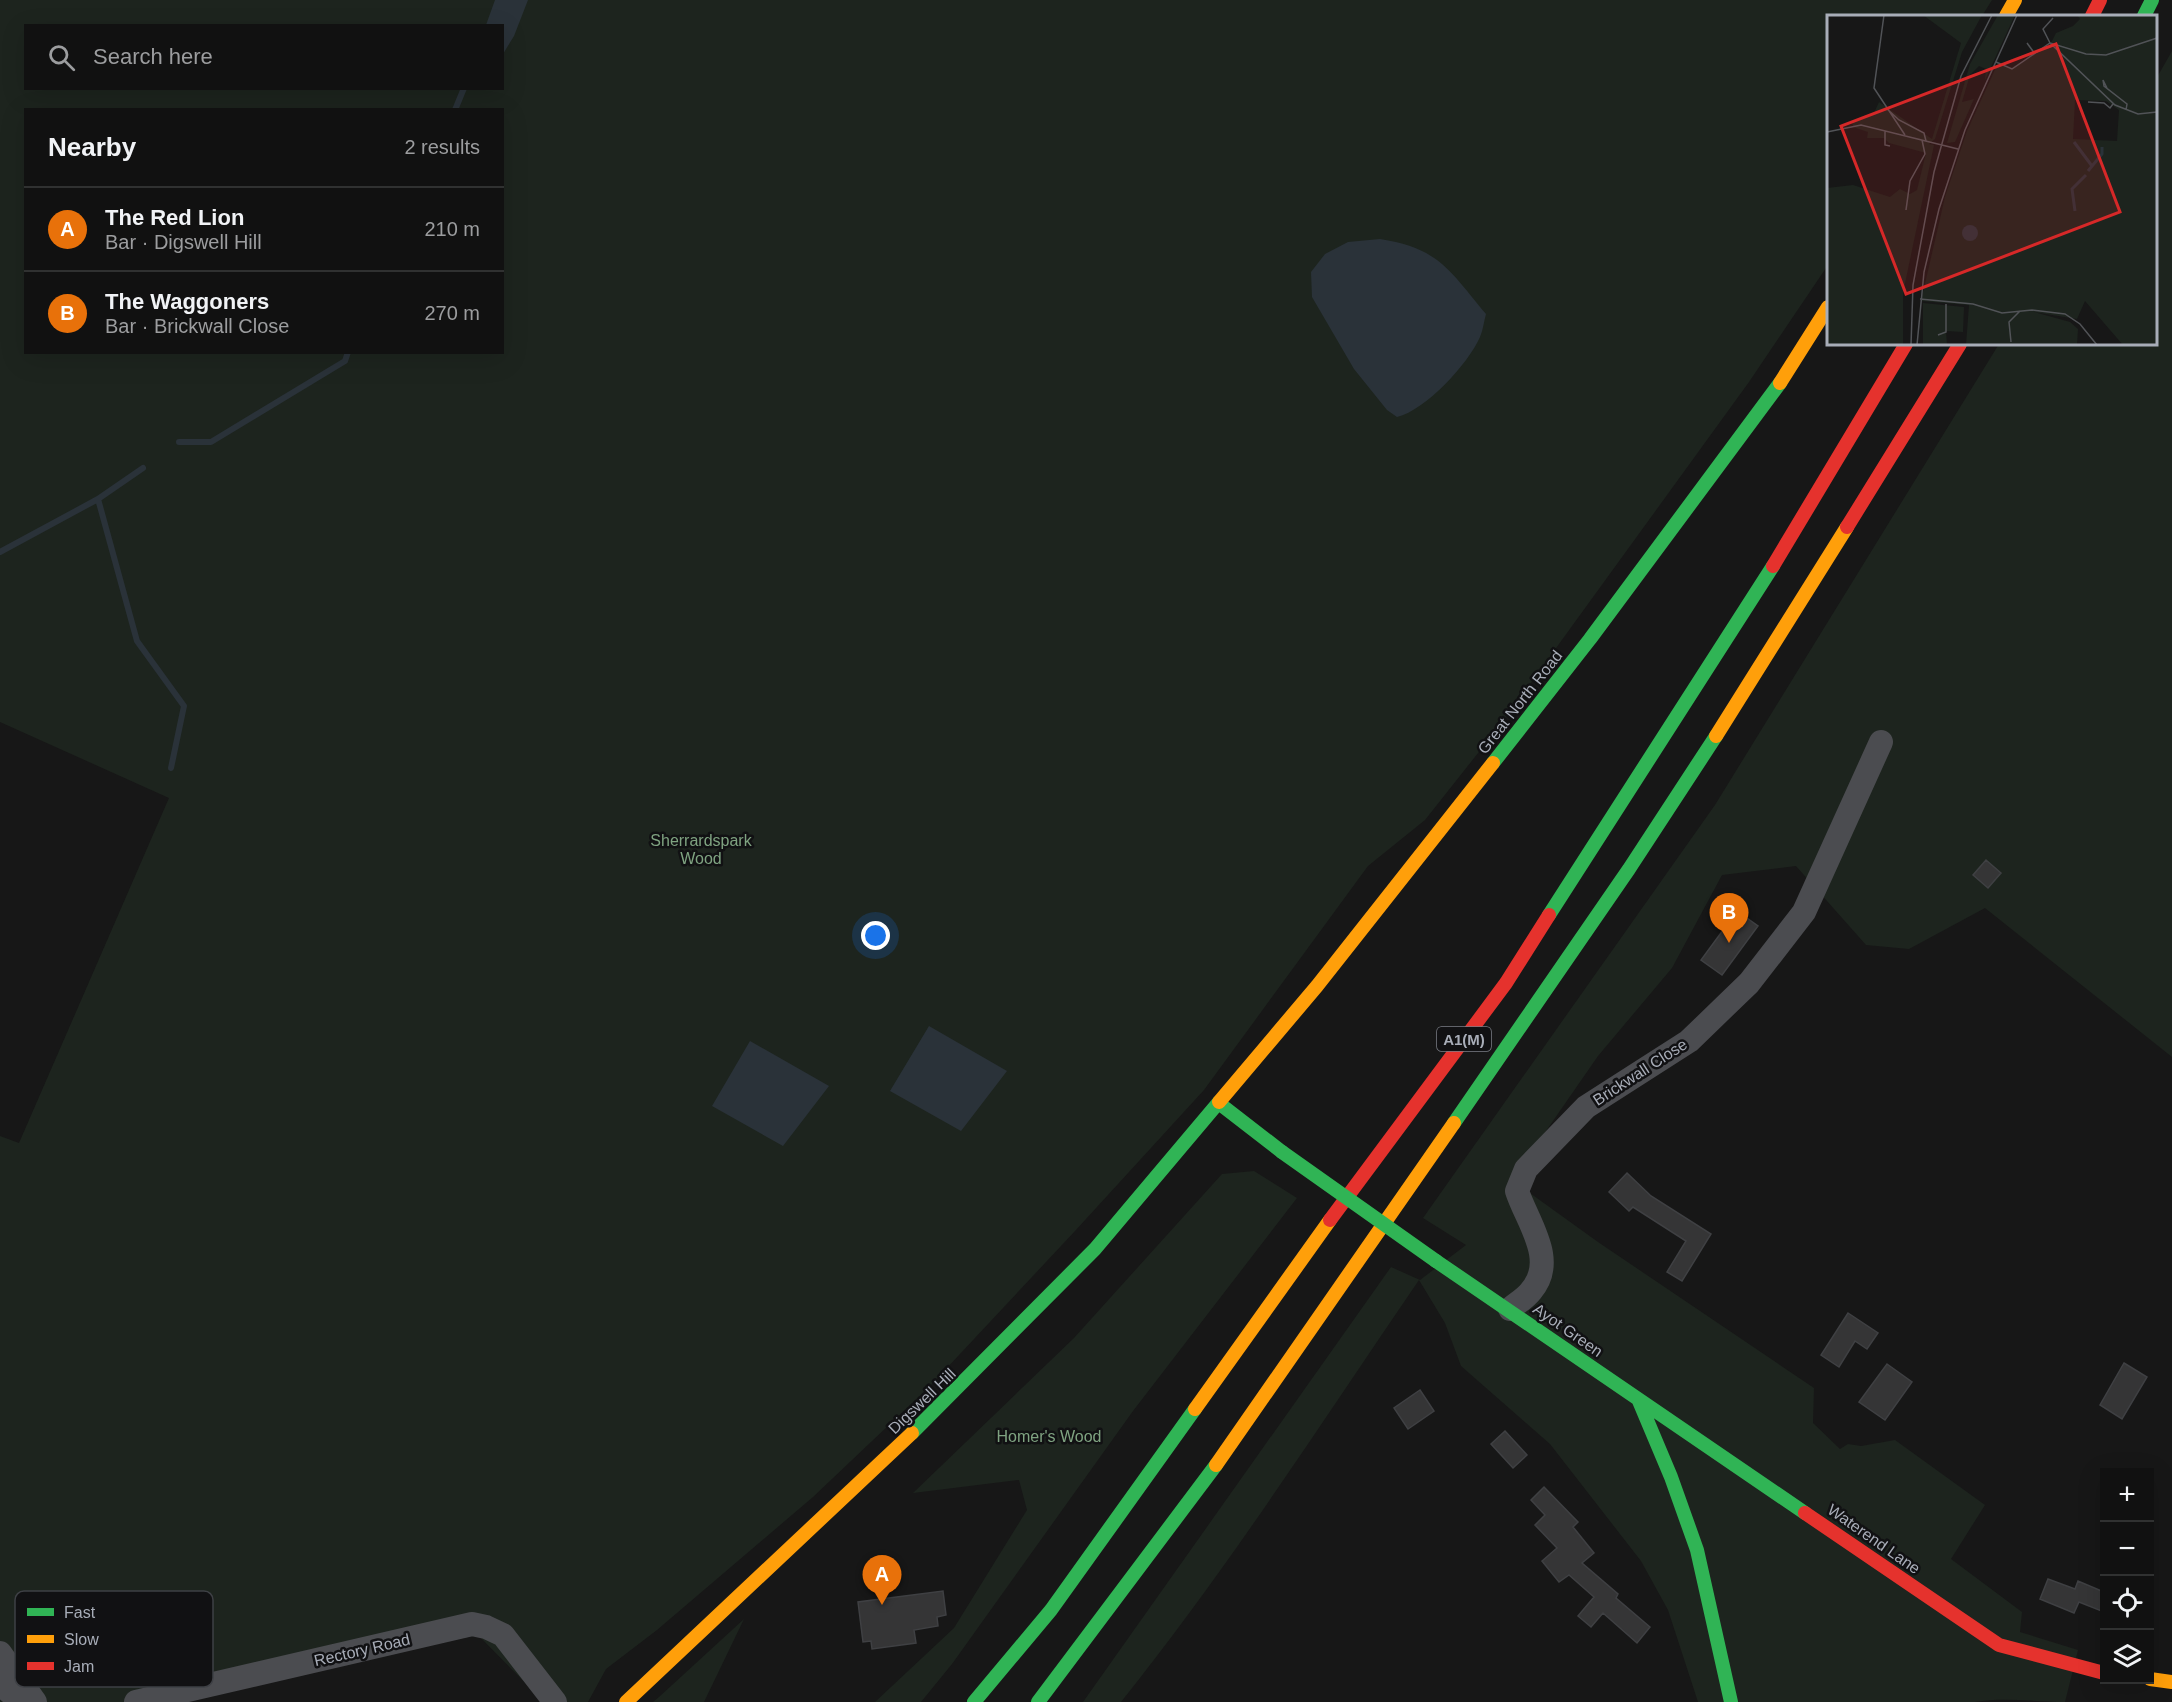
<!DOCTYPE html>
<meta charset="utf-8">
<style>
body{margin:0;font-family:Arial,sans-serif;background:#1e1f1f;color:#f1f3f6}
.controls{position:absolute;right:18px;bottom:18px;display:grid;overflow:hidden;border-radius:0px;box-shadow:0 6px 24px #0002}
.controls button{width:54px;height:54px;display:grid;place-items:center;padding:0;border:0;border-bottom:2px solid #303131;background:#111;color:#f1f3f6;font:30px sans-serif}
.you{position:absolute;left:876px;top:936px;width:21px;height:21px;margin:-15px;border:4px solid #fff;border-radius:50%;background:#1a73e8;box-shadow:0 0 0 9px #1a73e833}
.badge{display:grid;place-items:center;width:39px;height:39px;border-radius:50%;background:#d93025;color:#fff;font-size:20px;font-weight:700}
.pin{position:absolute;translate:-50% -50px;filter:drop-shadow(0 2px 3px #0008)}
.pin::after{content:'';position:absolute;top:32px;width:21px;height:18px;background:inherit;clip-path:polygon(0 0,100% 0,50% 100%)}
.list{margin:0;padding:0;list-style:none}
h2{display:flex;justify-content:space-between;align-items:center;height:78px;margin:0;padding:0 24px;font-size:26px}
h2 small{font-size:20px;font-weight:400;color:#9c9d9f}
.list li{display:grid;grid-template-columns:39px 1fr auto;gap:18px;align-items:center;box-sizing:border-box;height:84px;padding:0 24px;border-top:2px solid #303131}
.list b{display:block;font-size:22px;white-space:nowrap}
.list p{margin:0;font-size:20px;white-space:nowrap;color:#9c9d9f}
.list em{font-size:20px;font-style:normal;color:#9c9d9f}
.icon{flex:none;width:33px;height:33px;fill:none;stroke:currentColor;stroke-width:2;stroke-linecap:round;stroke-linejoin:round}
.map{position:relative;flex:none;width:2172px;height:1702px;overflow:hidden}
.search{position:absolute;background:#111;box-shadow:0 6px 24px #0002;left:24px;top:24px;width:480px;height:66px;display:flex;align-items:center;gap:15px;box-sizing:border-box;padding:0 21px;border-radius:0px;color:#9c9d9f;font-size:22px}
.panel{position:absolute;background:#111;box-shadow:0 6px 24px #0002;left:24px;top:108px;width:480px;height:246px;border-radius:0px}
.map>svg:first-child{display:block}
</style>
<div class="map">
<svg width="2172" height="1702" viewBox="0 0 2172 1702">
<rect width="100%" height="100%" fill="#171717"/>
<path fill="#1d241e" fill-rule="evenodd" d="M 0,0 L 1992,0 L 1982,16 L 1828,16 L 1828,265 L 1749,382 L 1501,724 L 1425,820 L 1368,866 L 1204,1090 L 1075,1231 L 930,1386 L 813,1497 L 657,1630 L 606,1669 L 588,1702 L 544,1702 L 478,1635 L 156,1702 L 0,1702 L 0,1136 L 19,1143 L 169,798 L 0,722 ZM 26,26 L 502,26 L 502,88 L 26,88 ZM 26,110 L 502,110 L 502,352 L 26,352 Z
M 2172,51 L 2172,1057 L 1985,908 L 1909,949 L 1866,945 L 1796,866 L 1722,875 L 1672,968 L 1598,1056 L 1512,1180 L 1598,1242 L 1814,1388 L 1813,1423 L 1840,1449 L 1848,1444 L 1861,1446 L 1895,1440 L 1985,1505 L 1951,1559 L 2022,1612 L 2020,1632 L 2078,1650 L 2065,1702 C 2035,1702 2004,1697 1975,1702 L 1698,1702 L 1668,1610 L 1641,1561 L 1550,1444 L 1461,1366 L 1445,1323 L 1419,1280 C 1322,1422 1229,1567 1121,1702 L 1083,1702 L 1391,1267 L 1420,1280 L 1466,1245 L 1423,1218 L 1715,805 L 1999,344 L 2156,344 L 2156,79 Z
M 1254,1171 L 1297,1198 L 1133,1411 L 952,1664 L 921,1702 L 875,1702 L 954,1628 L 1027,1510 L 1019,1480 L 913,1493 L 1074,1338 L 1222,1174 Z
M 744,1619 L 704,1702 L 653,1702 L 659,1697 Z"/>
<path fill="#2a3239" d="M 495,0 L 528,0 L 514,36 L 503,54 L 502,26 L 486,25 Z
M 1380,239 C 1439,248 1450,271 1486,314 C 1484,321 1483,330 1480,337 C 1468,364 1426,410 1397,417 L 1387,410 L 1354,369 L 1312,297 L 1311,272 L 1325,254 L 1348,242 Z
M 929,1026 L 1007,1071 L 961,1131 L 890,1091 Z
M 750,1041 L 829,1086 L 783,1146 L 712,1106 Z"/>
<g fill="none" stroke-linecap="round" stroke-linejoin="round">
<path stroke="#2a3239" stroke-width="6" d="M 455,110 L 464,88
M 179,442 L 211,442 L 345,361 L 348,352
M 98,499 L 137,641 L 184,706 L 171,768
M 0,552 L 98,499 L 143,468"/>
</g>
<path fill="#353536" stroke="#3f4043" stroke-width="1.5" d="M 1986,860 L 2001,873 L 1988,888 L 1973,875 Z
M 1737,911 L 1758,926 L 1722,975 L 1701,960 Z
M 1627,1173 L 1651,1196 L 1711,1234 L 1682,1281 L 1667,1272 L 1686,1241 L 1633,1207 L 1629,1211 L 1609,1192 Z
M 1848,1313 L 1878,1333 L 1867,1349 L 1855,1341 L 1839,1367 L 1821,1355 Z
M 2124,1363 L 2147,1377 L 2122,1419 L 2100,1405 Z
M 1887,1364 L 1912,1382 L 1885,1420 L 1859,1402 Z
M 1420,1390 L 1434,1411 L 1408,1429 L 1394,1408 Z
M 1505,1431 L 1527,1455 L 1513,1468 L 1491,1444 Z
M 1544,1487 L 1578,1522 L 1573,1527 L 1594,1553 L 1582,1563 L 1618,1594 L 1616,1598 L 1650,1627 L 1637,1643 L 1603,1613 L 1591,1627 L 1578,1616 L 1594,1597 L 1569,1575 L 1559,1582 L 1542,1561 L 1557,1548 L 1535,1525 L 1545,1515 L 1531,1500 Z
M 2048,1579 L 2075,1589 L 2078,1581 L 2104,1592 L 2104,1612 L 2079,1602 L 2074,1613 L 2040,1599 Z
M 943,1591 L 946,1615 L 937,1617 L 938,1626 L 914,1630 L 916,1643 L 872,1649 L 871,1641 L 863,1642 L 858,1602 Z"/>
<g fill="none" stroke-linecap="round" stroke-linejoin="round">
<path stroke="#4b4c50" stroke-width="24" d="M 1510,1309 C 1517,1303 1526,1298 1531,1291 C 1558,1260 1527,1222 1517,1191 L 1526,1169 L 1586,1107 L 1689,1041 L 1749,983 L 1804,912 L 1881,742
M 0,1653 L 35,1702
M 0,1684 L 22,1702
M 136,1702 L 472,1624 L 486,1627 L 503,1635 L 555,1702"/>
<path stroke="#30b455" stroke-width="14" d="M 2144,16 L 2152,0
M 1493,763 L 1590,639 L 1780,383
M 1549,915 L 1773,566
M 1220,1104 L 1282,1152
M 1454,1123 L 1629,869 L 1716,736
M 1436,1261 L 1805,1513
M 1639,1401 L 1671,1477 L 1697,1550 L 1731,1702
M 912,1433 L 1095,1249 L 1219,1102
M 974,1702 L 1051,1610 L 1195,1409
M 1038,1702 L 1216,1465"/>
<path stroke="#ff9f0a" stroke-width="14" d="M 2006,16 L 2015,0
M 1780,383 L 1828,307
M 1716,736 L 1847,527
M 1219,1102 L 1317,986 L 1493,763
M 1195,1409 L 1330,1220
M 1216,1465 L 1454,1123
M 2150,1679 L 2172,1682
M 626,1702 L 912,1433"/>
<path stroke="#e5322d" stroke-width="14" d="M 2092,16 L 2100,0
M 1847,527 L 1960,344
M 1773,566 L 1906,344
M 1330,1220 L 1506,983 L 1549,915
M 1805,1513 L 1999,1645 L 2104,1673"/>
<path stroke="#30b455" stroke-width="14" d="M 1282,1152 L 1436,1261"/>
</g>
<g text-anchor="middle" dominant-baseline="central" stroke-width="5" stroke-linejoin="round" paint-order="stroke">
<rect fill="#111113" stroke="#7b7e86" stroke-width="1.5" x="1437" y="1027" width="54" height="24" rx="4.5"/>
<g font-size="15" font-weight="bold" fill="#a8adb8">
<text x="1464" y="1039">A1(M)</text>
</g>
<g font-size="16" fill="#a8adb8" stroke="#111113">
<text transform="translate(1520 702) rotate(-52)">Great North Road</text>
<text transform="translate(1640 1072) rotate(-33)">Brickwall Close</text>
<text transform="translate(1568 1330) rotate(35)">Ayot Green</text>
<text transform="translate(922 1401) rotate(-44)">Digswell Hill</text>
<text transform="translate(1874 1539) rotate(35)">Waterend Lane</text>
<text transform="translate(362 1650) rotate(-13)">Rectory Road</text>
</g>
<g font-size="16" fill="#7fa381" stroke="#111113">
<text x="701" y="840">Sherrardspark<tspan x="701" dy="18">Wood</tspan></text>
<text x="1049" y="1436">Homer's Wood</text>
</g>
</g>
<g transform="translate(1827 15)">
<rect width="330" height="330" fill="#171717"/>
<path d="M 96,0 L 155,0 L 135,37 L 108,124 L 102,129 L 107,130 L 76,278 L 76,330 L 0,330 L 0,173 L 26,170 L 63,182 L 73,174 L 83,179 L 90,175 L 99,138 L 62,128 L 57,123 L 40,123 L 41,117 L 26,112 L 25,106 L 47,98 L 52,87 L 105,124 L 134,28 ZM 171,0 L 188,0 L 158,65 L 159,54 L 152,51 L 143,60 L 135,87 L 147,84 L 128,127 L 120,128 L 143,49 ZM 250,0 L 330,0 L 330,330 L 296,330 L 258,286 L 250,304 L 207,297 L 243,307 L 251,314 L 250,330 L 139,330 L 142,290 L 94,286 L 118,182 L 140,116 L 171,48 L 184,53 L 224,28 L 229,18 L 246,11 L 253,4 ZM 248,85 L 279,86 L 292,95 L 290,126 L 246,124 ZM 96,288 L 137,292 L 136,317 L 119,316 L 120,330 L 96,330 Z" fill="#1d241e" fill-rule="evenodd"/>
<path d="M135 218a8 8 0 1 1 16 0a8 8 0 1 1-16 0Z" fill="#2a3239"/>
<path fill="none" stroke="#2a3239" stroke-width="3" d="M 247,127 L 265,151M 261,156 L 275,139 L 275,132M 248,196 L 245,174 L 259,160"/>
<path fill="none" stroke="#515357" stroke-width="1.5" d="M 57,0 L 47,73 L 78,120M 226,3 L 216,14 L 223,28 L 259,39 L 279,40 L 330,23M 203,32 L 200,28 L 208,39M 169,47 L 185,54 L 223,28 L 288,90 L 311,99 L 330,97M 280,73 L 276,65 L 277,71 L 300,89 L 299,95M 261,87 L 277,88 L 283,93 L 286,89M 59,93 L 72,105 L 97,118 L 99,126M 58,116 L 58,130 L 63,131M 0,117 L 34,110 L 131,134M 79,195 L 83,166 L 98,139 L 95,125M 93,284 L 146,289 L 175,298 L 205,295 L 238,299 L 253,309 L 270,330M 111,320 L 119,317 L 119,289M 184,327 L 182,307 L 193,296M 84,330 L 86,270 L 107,157 L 134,61 L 165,0M 90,330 L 97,257 L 112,194 L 138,115 L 190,0"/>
<path fill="#d62828" fill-opacity="0.15" stroke="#d62828" stroke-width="3" d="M 229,29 L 293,197 L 79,279 L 14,111 Z"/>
<rect width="330" height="330" fill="none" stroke="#a8adb8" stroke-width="3"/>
</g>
<rect x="15" y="1591" width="198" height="96" rx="9" fill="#111113" stroke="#3e4045" stroke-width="1.5"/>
<rect x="27" y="1608" width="27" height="8" fill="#30b455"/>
<rect x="27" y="1635" width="27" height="8" fill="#ff9f0a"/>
<rect x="27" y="1662" width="27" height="8" fill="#e5322d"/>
<g font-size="16" fill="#a8adb8">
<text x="64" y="1618">Fast</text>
<text x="64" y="1645">Slow</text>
<text x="64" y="1672">Jam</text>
</g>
</svg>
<div class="controls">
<button>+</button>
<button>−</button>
<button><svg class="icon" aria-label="locate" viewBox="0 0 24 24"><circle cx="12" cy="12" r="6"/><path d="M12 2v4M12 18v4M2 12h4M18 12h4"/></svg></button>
<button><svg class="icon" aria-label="layers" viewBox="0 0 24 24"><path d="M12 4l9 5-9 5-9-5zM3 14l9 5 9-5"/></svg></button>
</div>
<div class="you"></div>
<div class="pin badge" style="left:882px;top:1605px;background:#e8710a">A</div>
<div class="pin badge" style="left:1729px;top:943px;background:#e8710a">B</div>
<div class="search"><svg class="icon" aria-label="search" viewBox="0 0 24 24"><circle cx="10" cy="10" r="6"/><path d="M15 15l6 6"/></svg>Search here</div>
<section class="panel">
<h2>Nearby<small>2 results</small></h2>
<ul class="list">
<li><span class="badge" style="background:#e8710a">A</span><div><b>The Red Lion</b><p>Bar · Digswell Hill</p></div><em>210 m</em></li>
<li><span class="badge" style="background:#e8710a">B</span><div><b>The Waggoners</b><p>Bar · Brickwall Close</p></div><em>270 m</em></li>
</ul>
</section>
</div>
